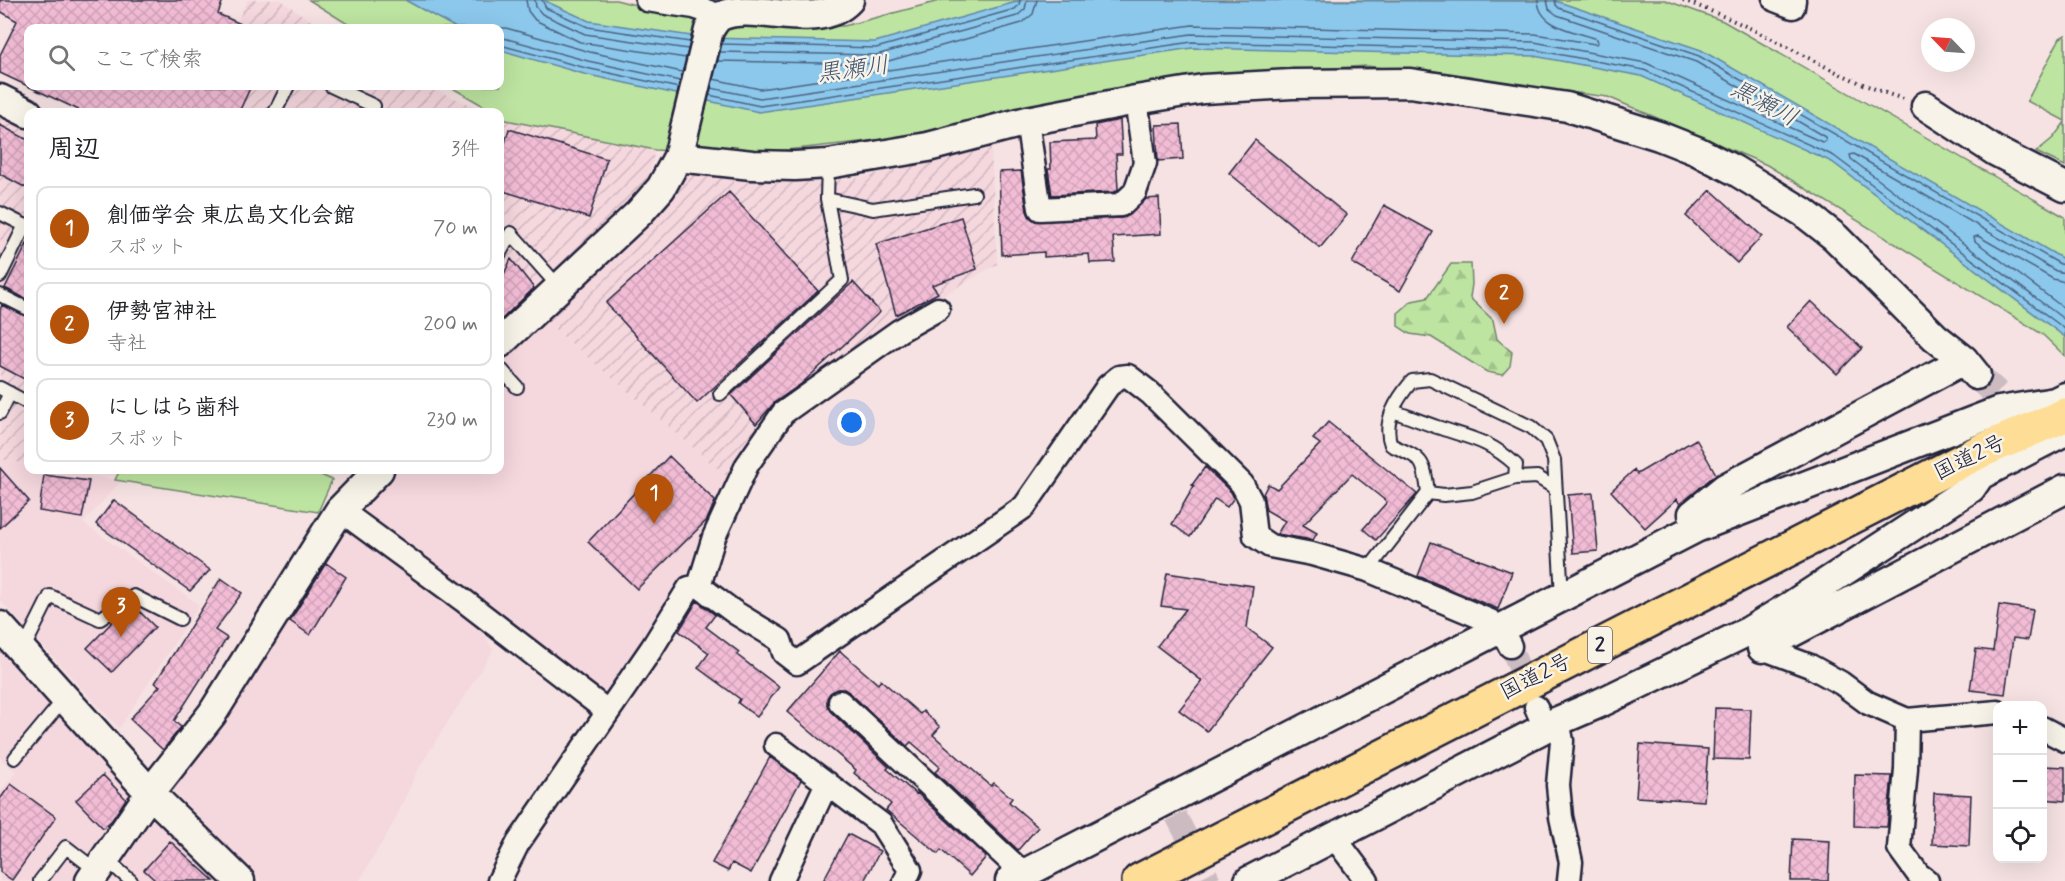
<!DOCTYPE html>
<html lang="ja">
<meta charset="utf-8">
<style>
body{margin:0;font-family:Mynerve,"Klee One",sans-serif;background:#f2f2f2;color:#202124}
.controls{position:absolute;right:18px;bottom:18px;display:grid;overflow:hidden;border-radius:12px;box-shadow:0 6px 24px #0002}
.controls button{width:54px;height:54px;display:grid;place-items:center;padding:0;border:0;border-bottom:2px solid #e0e0e0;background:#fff;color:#202124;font:30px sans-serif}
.compass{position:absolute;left:1921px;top:18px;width:54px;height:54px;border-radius:50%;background:#fff;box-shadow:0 6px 24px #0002;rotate:295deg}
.you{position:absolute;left:852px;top:423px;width:21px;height:21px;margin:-15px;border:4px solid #fff;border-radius:50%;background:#1a73e8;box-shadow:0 0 0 9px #1a73e833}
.badge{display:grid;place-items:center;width:39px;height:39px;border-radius:50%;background:#b45309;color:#fff;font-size:20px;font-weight:700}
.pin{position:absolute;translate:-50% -50px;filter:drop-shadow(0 2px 3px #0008)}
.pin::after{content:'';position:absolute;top:32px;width:21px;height:18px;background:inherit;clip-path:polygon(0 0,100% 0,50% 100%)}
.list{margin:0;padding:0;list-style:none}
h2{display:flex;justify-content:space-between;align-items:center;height:78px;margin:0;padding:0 24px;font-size:26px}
h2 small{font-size:20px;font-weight:400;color:#757577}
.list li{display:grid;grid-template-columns:39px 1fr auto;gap:18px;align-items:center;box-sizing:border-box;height:84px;margin:0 12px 12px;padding:0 12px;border:2px solid #e0e0e0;border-radius:12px}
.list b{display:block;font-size:22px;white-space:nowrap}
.list p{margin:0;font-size:20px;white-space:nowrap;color:#757577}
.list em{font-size:20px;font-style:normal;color:#757577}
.icon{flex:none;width:33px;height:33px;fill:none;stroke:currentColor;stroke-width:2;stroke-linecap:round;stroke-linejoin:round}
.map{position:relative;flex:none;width:2065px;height:881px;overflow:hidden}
.search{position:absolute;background:#fff;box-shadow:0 6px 24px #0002;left:24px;top:24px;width:480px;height:66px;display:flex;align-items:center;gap:15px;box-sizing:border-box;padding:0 21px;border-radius:12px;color:#757577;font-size:22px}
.panel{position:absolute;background:#fff;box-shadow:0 6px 24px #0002;left:24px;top:108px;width:480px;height:366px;border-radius:12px}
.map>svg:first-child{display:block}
</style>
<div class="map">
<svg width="2065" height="881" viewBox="0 0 2065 881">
<defs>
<pattern id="industrial-furrows" width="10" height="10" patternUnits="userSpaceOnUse" patternTransform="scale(1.5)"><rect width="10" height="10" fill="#f5d7de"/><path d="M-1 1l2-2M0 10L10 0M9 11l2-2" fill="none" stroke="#d2b8bf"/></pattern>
<pattern id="forest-firs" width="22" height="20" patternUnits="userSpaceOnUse" patternTransform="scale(1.5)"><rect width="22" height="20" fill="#bde4a0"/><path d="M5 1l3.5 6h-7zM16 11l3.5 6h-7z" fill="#a2c38b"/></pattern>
<pattern id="building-cross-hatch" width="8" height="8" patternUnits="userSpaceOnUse" patternTransform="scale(1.5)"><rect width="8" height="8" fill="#f2bcd5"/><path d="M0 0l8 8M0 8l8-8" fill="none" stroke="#cfa1b8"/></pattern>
</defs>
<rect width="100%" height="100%" fill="#f6e2e2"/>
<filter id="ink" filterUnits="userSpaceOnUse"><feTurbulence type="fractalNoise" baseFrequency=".0167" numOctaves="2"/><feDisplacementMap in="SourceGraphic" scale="12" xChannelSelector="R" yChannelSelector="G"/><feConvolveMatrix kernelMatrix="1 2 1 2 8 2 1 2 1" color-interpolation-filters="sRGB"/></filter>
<g filter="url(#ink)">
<path fill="#f5d7de" d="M 543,319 L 730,479 L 698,555 L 607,698 L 354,512 L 396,470 L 500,470 L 500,363 Z
M 0,459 L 28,464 L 28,470 L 58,470 L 121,481 L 83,523 L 199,605 L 119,728 L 0,600 Z
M 343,523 L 476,621 L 493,650 L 417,771 L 394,822 L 359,881 L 261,881 L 169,786 L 238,695 L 288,621 L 324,561 Z
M 0,646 L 132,786 L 128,809 L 80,881 L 0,881 L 0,793 L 16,772 L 0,758 Z
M 153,809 L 221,881 L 102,881 Z"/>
<path fill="url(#industrial-furrows)" d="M 248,0 L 280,0 L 322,28 L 234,28 Z
M 207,86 L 425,86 L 489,112 L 194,112 Z
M 0,112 L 28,126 L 28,464 L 0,459 Z
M 500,117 L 655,150 L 649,175 L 634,197 L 599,235 L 500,325 Z
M 991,149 L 997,264 L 897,322 L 838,365 L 730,479 L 543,319 L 625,246 L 672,197 L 687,164 L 776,177 L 847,180 Z"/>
<path fill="#bde4a0" stroke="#70836e" stroke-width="1.5" d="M 309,0 L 616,0 L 687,18 L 747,26 L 844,26 L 943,0 L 1665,0 L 1723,21 L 2065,217 L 2065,356 L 2042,334 L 1767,165 L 1608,97 L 1367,66 L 1216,75 L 1082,98 L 895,138 L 742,155 L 655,150 L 506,120 L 500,116 L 500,112 L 494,112 L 449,86 L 500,86 L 500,28 L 354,28 Z
M 2065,35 L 2065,121 L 2027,101 L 2060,38 Z
M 2065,122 L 2065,166 L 2036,152 L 2053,138 Z
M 120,470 L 310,470 L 332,480 L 318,512 L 115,480 Z"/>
<path fill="url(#forest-firs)" stroke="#70836e" stroke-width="1.5" d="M 1451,264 L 1471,264 L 1472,284 L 1470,298 L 1493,320 L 1497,339 L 1512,352 L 1510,366 L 1502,375 L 1487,372 L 1431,337 L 1410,334 L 1398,326 L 1398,313 L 1412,301 L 1427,298 Z"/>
<path fill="#8cc8ec" stroke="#6286a5" stroke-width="1.5" d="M 405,0 L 543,0 L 589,21 L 705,38 L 875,42 L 1023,0 L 1556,1 L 1701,50 L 2065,260 L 2065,337 L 1832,162 L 1641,76 L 1534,56 L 1192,48 L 759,112 L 584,74 L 500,50 L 500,28 L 456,28 Z"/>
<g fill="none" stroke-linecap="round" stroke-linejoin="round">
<path stroke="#4c6482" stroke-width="1.5" d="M 526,0 L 528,11 L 535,20 L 580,42 L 686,58
M 535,0 L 536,7 L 542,14 L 585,34 L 688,49
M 542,0 L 546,8 L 588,27 L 690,42
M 1555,0 L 1556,5 L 1559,8 L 1699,56 L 2060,264 L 2065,265
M 496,28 L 506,28 L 590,52 L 682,72
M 500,37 L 588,61 L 680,81
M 722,44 L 876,48 L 1015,9 L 1019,5 L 1020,0
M 500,45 L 586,68 L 679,88
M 720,52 L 876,55 L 1017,16 L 1025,9 L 1027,0
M 718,61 L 878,64 L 1022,23 L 1033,14 L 1037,0
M 713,79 L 760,89 L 1192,25 L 1535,34 L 1595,44 L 1598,43 L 1597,39 C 1576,31 1539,28 1538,0
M 711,88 L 760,98 L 1191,34 L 1534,42 L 1646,63 L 1822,142 L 1826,141 L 1825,137 L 1696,62 L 1557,15 L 1549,9 L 1547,0
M 709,95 L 760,106 L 1192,42 L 1535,50 L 1644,70 L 1834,156 L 2065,329
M 2065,273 L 2056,271 L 1854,154 L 1850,155 L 1851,159 L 2065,320
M 2065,282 L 2053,279 L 1978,236 L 1974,237 L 1975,241 L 2065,309"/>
</g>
<path fill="url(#building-cross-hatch)" stroke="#22223b" stroke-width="1.5" d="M 0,0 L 223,0 L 218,14 L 250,28 L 28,28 L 28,86 L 251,86 L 239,112 L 83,112 L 0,73 L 0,55 L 17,21 L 0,11 Z
M 1120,120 L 1122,154 L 1116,154 L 1118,189 L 1115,192 L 1052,195 L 1048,169 L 1051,169 L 1050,142 L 1096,140 L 1095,125 Z
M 1181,124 L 1183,159 L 1158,161 L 1156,125 Z
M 0,125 L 28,140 L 28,189 L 0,174 Z
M 509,129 L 607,159 L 589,218 L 500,190 L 500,159 Z
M 1255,140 L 1347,215 L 1320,248 L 1229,173 Z
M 1021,171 L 1027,211 L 1030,217 L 1035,221 L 1122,218 L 1130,215 L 1146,199 L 1159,198 L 1161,234 L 1113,237 L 1115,262 L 1090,263 L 1089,254 L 1044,257 L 1044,252 L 1002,255 L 999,172 Z
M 1711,190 L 1762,236 L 1737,263 L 1686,216 Z
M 729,192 L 818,291 L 697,403 L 606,303 Z
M 1384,205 L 1433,232 L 1400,291 L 1352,263 Z
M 961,217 L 977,269 L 932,285 L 938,293 L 896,315 L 876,244 Z
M 28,242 L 28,300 L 5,288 Z
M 511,259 L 534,288 L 500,321 L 500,283 Z
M 853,282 L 880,312 L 801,384 L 775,402 L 756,424 L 731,395 Z
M 1811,301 L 1862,348 L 1837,374 L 1787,327 Z
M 2,305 L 28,317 L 28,381 L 0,366 L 0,310 Z
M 1328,422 L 1417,494 L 1376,540 L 1363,529 L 1387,502 L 1352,474 L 1303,525 L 1317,533 L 1313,540 L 1277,534 L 1285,521 L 1266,510 L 1263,494 L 1268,484 L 1277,489 L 1320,444 L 1313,439 Z
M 1696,439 L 1716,474 L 1680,505 L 1677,499 L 1645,528 L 1611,491 L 1634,470 L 1637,474 Z
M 669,456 L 715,501 L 707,520 L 637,589 L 588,542 Z
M 1205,467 L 1231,492 L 1234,498 L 1227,507 L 1215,499 L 1190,537 L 1172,524 L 1194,486 L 1192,485 Z
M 0,468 L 29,501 L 0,528 Z
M 44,475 L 89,481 L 82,518 L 39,511 Z
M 1593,493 L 1598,551 L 1573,553 L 1568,495 Z
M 114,500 L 210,570 L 190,591 L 96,524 Z
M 1431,542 L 1512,572 L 1498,609 L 1418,576 Z
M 326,563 L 346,577 L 310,635 L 290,621 Z
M 1167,573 L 1253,586 L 1247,628 L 1272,647 L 1207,731 L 1179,710 L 1202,681 L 1157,646 L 1186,609 L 1161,606 Z
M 221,578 L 242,593 L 215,630 L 227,638 L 174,721 L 181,727 L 163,750 L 130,719 L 160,686 L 155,683 Z
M 697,601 L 715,615 L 706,627 L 739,652 L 737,655 L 779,687 L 757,717 L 738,703 L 740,699 L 698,668 L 709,653 L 679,631 Z
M 1999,605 L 2033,610 L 2028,640 L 2013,638 L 2005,694 L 1970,690 L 1976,649 L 1993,651 Z
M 134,606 L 155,627 L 112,672 L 87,648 L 117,617 Z
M 840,651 L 878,684 L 881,680 L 920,714 L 923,711 L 940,727 L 933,735 L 991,786 L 994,783 L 1012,798 L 1009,802 L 1038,827 L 1018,850 L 935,772 L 940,767 L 911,742 L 907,746 L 849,692 L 844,689 L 837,689 L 830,693 L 827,698 L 827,705 L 830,711 L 889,767 L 887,769 L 916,794 L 917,793 L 986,857 L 970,876 L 941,850 L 938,854 L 886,810 L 891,804 L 854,773 L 856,770 L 787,712 Z
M 1715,708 L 1751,709 L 1749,760 L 1713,759 Z
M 1640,744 L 1708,749 L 1704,801 L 1636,797 Z
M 770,757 L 801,780 L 751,873 L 732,863 L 728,871 L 712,863 Z
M 2043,766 L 2065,767 L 2065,801 L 2043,799 Z
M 103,775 L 126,799 L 112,820 L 103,828 L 76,800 Z
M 1855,775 L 1892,776 L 1887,827 L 1854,826 Z
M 11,784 L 56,817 L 12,880 L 0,872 L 0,799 Z
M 1934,793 L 1971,795 L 1969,846 L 1932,844 Z
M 848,834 L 880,851 L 864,881 L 823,881 Z
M 1793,839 L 1830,841 L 1828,881 L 1791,881 Z
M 170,841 L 214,881 L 156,881 L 144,870 Z"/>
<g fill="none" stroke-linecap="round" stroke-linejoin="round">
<path stroke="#ccbcc1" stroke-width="22" stroke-dasharray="22 11" stroke-linecap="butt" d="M 1510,646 L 1531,695
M 1176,816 L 1210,881"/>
<path stroke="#ccbcc1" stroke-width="28" stroke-dasharray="28 14" stroke-linecap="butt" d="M 1976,375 L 2065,455"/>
<defs>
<path id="service" d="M 331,86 L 374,106 L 371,112
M 275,112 L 288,86
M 827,199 L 873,209 L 974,194
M 0,213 L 28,227
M 500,253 L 511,233 L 559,287
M 0,276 L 25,225
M 0,295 L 28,309
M 500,368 L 517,387
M 0,388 L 28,403
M 720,394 L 842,280 L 827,199 L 828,164
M 1393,411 C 1407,416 1422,422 1437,427 C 1470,438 1489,440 1516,465 L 1515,478
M 0,413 L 10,393
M 1428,493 L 1444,495 L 1472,492 L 1515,478 L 1537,477 L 1555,488
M 1368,570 L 1428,493 C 1424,458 1422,459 1391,445 C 1382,421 1397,399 1412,381 L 1430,379 L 1531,427 L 1546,440 L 1554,460 L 1562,596
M 23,650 L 50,596 L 100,619 L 134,596 L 180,619
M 15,758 L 65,698
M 106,859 L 131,881
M 40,881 L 66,847 L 97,871"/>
<path id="minor" d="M 647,0 L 694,7 L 721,16
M 1775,0 L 1793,7 L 1794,0
M 1027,121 L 1040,209 L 1121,205 L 1135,192 L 1145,163 L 1136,100
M 340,510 L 463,600 L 607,711
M 699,586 L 714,537 L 747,465 L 783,413 L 899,331 L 938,309
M 1755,638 L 1762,648 L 1810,666 L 1841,683 L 1868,703 L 1907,720 L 1998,712
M 840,702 L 1024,874
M 1536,707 L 1545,728
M 1907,720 L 1906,769 L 1899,848 L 1918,874 L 1927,881
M 1558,721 L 1562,741 L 1558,785 L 1561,817 L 1571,862 L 1569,881
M 2042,728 L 2065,740
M 776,745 L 881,824 L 910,870 L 905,881
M 1335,838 L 1367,881
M 499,881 L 518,843 L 652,648 L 689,588 L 699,586 L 734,612 L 780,640 L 784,653 L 797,663 L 1024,507 L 1108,386 L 1119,377 L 1128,376 L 1150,393 L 1242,484 L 1251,501 L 1255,536 L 1270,546 L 1312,554 L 1368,570 L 1490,621 L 1501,629 L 1510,646
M 781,881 L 827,783"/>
<path id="tertiary" d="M 0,99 L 28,113
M 1926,106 L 1995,151 L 2065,187
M 678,157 L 752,165 L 795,166 L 828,164 L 928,147 L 1027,121 L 1136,100 L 1203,89 L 1292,84 L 1410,83 L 1567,107 L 1659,136 L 1697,151 L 1734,170 L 1803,212 L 1835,237 L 1935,337 L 1964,360 L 1976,375
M 500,343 L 639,213 L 661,188 L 678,157 L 709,30 C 712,26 716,18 721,16 C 754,0 817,34 849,0
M 1696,528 L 1693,514 L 1725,488 L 1964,360
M 0,626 L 150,793 L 240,881
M 1762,648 L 2065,489
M 90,881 L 150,793 L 212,714 L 340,510 L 379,470
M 1010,881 L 1696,528 L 1999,411 L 2055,402 L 2065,397
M 1249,881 L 1558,721 L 1600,703 L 1749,631 L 1792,605 L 1971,488 L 1980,475 L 2065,431"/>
<path id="trunk" d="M 1139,881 L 1981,451 L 2065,415"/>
</defs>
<use href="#service" stroke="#22223b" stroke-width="16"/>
<use href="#minor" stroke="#22223b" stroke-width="27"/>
<use href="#tertiary" stroke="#22223b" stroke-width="33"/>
<use href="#trunk" stroke="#22223b" stroke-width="38"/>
<path stroke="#22223b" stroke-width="4" stroke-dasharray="1.5 4.5" stroke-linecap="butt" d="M 1683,0 C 1703,8 1724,16 1743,25 C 1797,50 1847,82 1904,99"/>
<use href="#service" stroke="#f7f3e8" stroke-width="12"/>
<use href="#minor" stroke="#f7f3e8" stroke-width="22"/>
<use href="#tertiary" stroke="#f7f3e8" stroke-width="28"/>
<use href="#trunk" stroke="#fedd96" stroke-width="33"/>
</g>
</g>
<g text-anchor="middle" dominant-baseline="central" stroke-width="5" stroke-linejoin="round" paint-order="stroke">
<rect fill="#f7f3e8" stroke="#62616f" stroke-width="1.5" x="1588" y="627" width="24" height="36" rx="4.5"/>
<g font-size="21" font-weight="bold" fill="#22223b">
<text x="1600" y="645">2</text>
</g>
<g font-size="22" fill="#22223b" stroke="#f7f3e8">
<text transform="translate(1970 458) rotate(-26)">国道2号</text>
<text transform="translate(1536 677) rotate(-27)">国道2号</text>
</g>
<g font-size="24" font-style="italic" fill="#425470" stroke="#f7f3e8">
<text transform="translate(853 70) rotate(-7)">黒瀬川</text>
<text transform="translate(1764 104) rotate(28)">黒瀬川</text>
</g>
</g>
</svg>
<div class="controls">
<button>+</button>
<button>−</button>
<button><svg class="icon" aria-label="locate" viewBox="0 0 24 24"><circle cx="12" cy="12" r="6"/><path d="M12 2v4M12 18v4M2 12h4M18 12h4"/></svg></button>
</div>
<svg class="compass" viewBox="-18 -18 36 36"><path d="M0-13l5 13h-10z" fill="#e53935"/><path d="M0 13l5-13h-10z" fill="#757577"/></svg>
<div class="you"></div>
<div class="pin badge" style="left:654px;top:524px">1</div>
<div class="pin badge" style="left:1504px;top:324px">2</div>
<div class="pin badge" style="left:121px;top:637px">3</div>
<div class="search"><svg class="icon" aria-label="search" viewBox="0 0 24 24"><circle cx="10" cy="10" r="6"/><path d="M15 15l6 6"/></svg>ここで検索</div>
<section class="panel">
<h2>周辺<small>3件</small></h2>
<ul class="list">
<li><span class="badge">1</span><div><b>創価学会 東広島文化会館</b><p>スポット</p></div><em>70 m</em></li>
<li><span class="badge">2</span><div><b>伊勢宮神社</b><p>寺社</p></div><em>200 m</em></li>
<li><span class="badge">3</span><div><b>にしはら歯科</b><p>スポット</p></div><em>230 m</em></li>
</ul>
</section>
</div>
